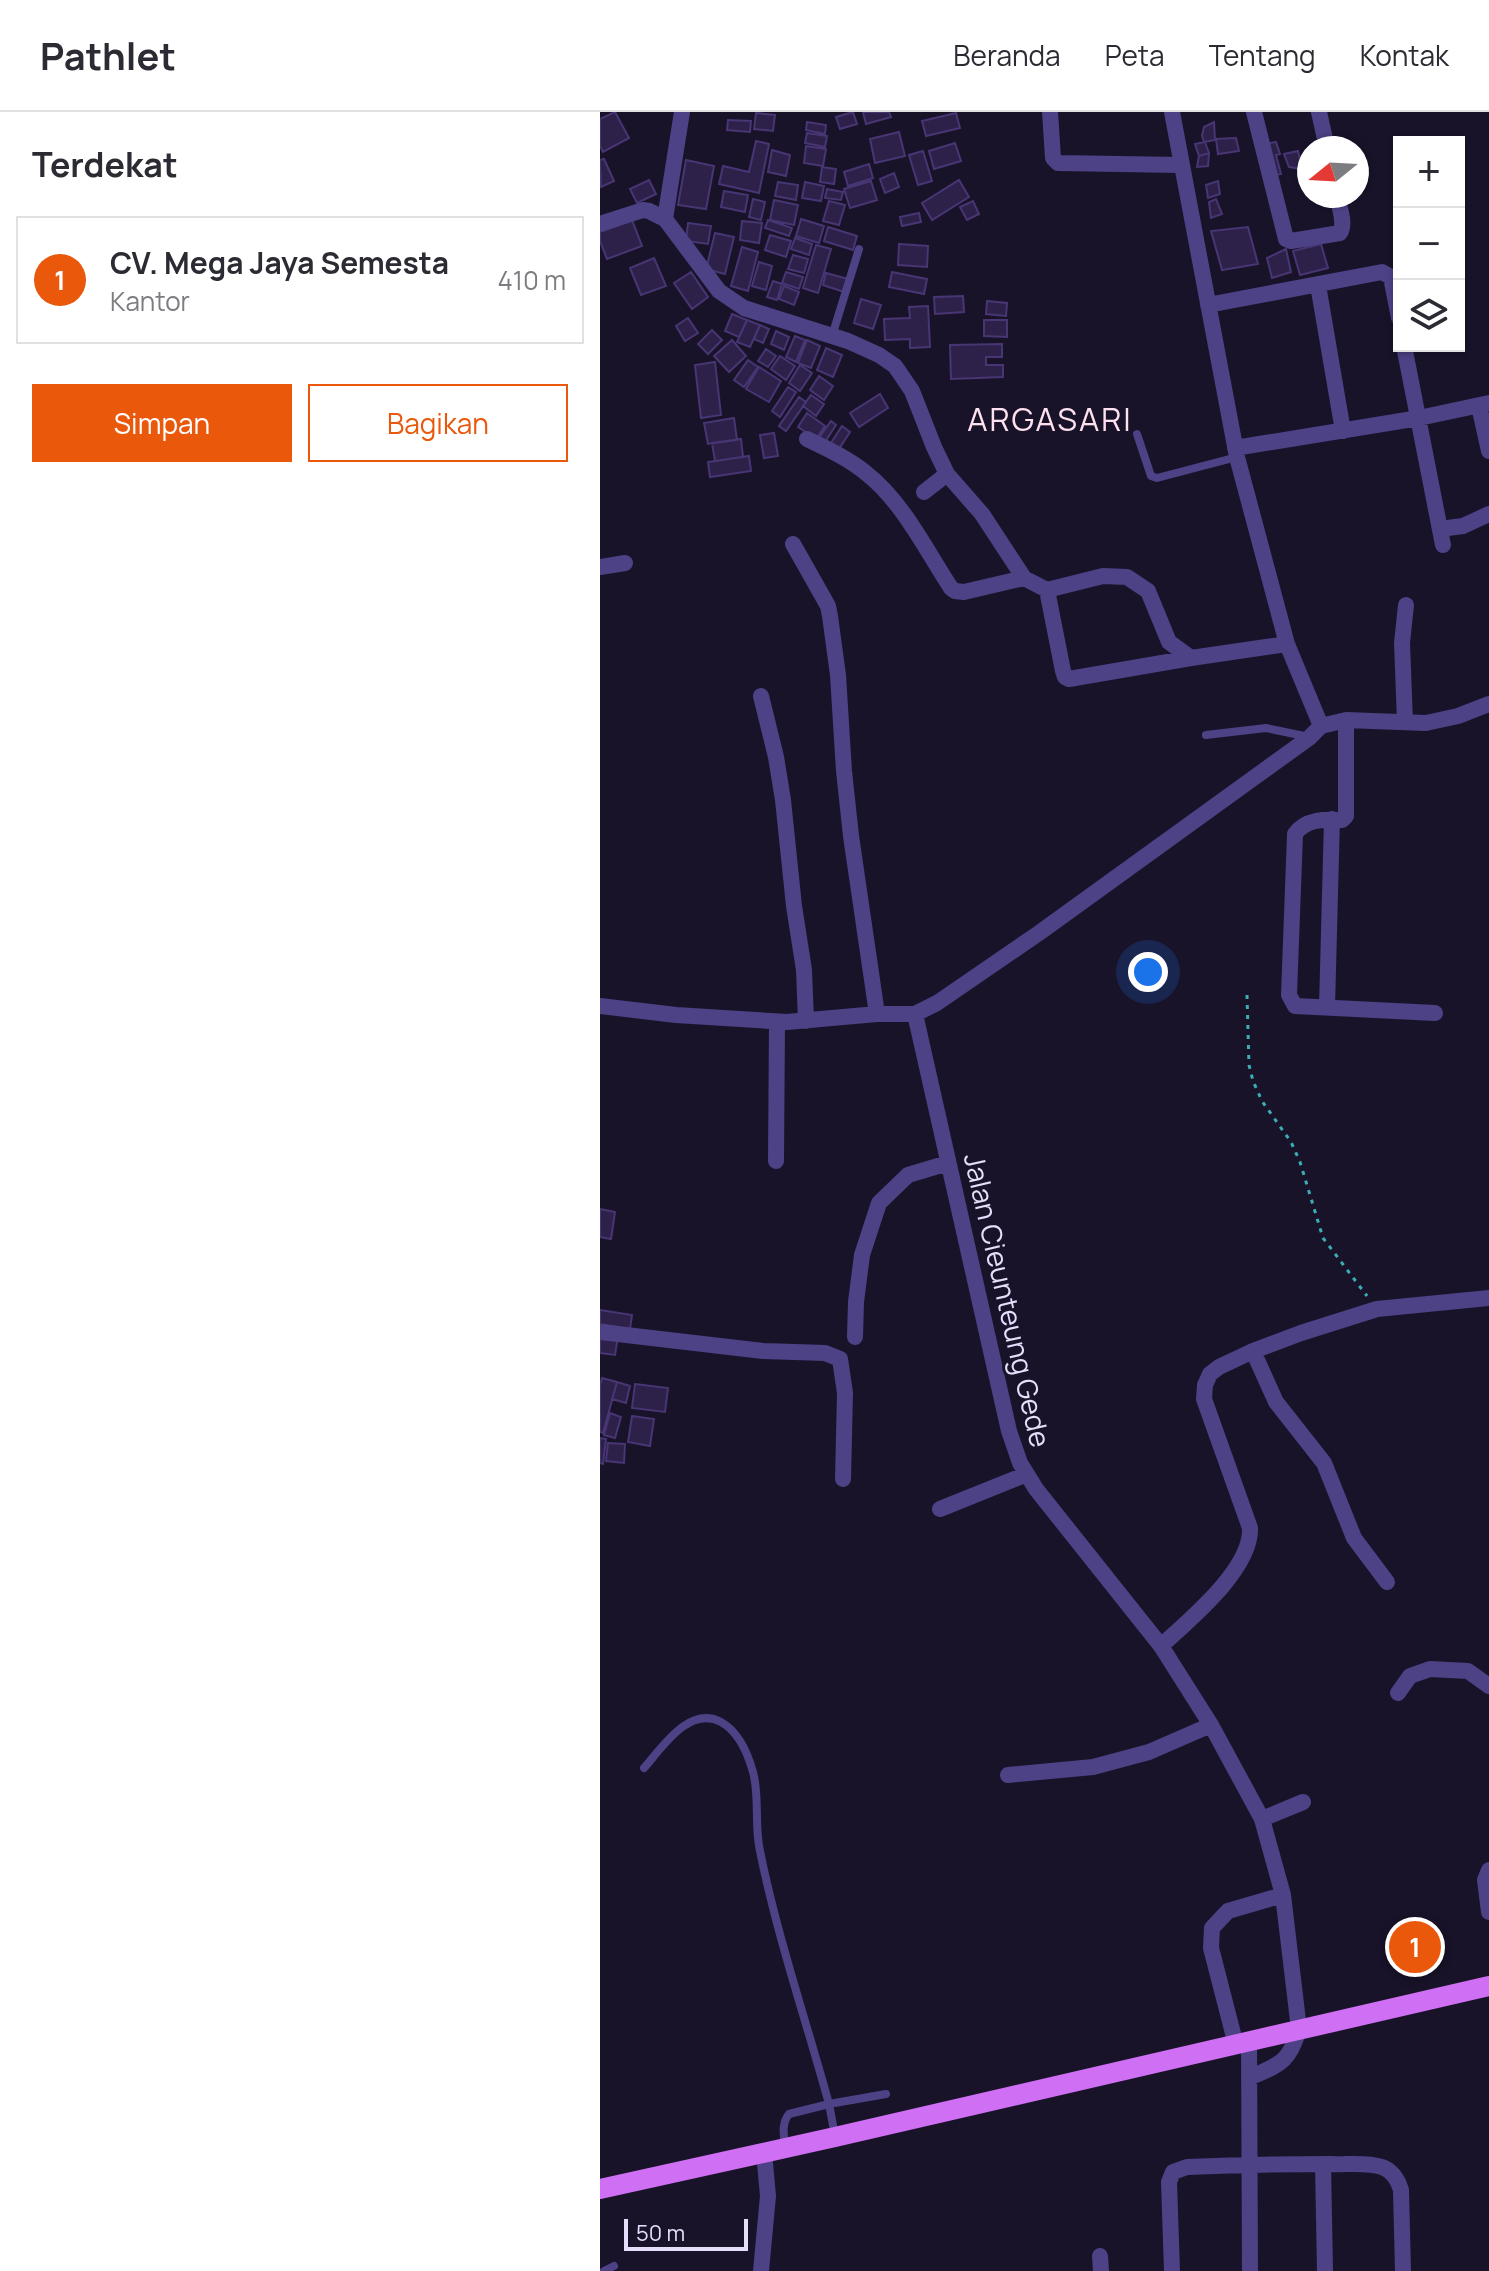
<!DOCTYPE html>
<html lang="id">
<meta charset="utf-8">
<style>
body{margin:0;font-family:Manrope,sans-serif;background:#f7f7f7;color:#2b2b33}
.controls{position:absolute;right:24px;top:24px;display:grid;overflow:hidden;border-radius:0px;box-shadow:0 2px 6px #0004}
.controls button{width:72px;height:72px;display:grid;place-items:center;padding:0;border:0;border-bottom:2px solid #e1e1e2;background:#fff;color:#2b2b33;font:40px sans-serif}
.compass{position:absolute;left:697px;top:24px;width:72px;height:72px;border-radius:50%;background:#fff;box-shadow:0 2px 6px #0004;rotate:252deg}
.scale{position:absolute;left:24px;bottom:20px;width:124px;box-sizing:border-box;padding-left:8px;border:4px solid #e5dffc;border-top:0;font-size:22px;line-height:28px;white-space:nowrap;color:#e5dffc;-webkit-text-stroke:6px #19132a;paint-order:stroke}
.you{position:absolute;left:548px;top:860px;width:28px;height:28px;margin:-20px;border:6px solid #fff;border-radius:50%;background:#1a73e8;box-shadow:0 0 0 12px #1a73e833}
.badge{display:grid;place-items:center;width:52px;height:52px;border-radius:50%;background:#ea580c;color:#fff;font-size:26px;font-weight:700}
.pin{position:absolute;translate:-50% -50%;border:4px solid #fff;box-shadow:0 2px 8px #0006}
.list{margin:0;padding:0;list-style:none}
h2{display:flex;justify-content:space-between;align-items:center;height:104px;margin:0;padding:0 32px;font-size:34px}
h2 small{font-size:26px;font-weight:400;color:#7c7c81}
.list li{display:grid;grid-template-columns:52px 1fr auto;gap:24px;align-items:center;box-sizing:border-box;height:128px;margin:0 16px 16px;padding:0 16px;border:2px solid #e1e1e2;border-radius:0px}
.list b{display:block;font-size:30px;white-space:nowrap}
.list p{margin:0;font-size:26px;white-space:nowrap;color:#7c7c81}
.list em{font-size:26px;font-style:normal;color:#7c7c81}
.actions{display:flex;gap:16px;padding:24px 32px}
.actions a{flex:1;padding:18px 0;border:2px solid #ea580c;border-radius:0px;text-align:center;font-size:28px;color:#ea580c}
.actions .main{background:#ea580c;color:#fff}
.icon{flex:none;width:44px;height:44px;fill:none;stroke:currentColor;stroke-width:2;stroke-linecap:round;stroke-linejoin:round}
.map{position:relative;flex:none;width:889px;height:2159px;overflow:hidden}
header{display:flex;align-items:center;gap:48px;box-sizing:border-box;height:112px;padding:0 40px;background:#fff;border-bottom:2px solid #e1e1e2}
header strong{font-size:38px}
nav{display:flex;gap:44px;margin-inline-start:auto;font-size:28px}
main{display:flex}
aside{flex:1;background:#fff}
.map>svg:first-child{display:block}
</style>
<header>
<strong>Pathlet</strong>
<nav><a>Beranda</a><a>Peta</a><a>Tentang</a><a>Kontak</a></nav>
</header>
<main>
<aside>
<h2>Terdekat<small></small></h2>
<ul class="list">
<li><span class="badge">1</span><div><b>CV. Mega Jaya Semesta</b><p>Kantor</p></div><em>410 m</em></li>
</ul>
<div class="actions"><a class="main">Simpan</a><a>Bagikan</a></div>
</aside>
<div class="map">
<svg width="889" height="2159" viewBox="0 0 889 2159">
<rect width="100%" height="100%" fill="#19132a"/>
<path fill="#2d2149" stroke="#483573" stroke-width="2" d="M 15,0 L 29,26 L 3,40 L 0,34 L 0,7 Z
M 253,0 L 257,12 L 240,17 L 236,5 Z
M 263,0 L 289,0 L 291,5 L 266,12 Z
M 156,1 L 175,3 L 173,19 L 154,17 Z
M 356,1 L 360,16 L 326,24 L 322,9 Z
M 128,8 L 151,9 L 150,20 L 127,18 Z
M 207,10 L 226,13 L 225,22 L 206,18 Z
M 614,10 L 615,28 L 604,30 L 602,24 L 604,15 Z
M 299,20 L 305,44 L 275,51 L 270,27 Z
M 207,21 L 227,24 L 225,35 L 205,31 Z
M 636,26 L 639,39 L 618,42 L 616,27 Z
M 156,29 L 169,32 L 159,81 L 119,72 L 123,54 L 149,60 Z
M 605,30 L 609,41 L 599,44 L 595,32 Z
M 676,30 L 680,42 L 676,43 L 681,62 L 670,64 L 664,32 Z
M 355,31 L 361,49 L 334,57 L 329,39 Z
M 206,34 L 226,37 L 223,54 L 204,51 Z
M 172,38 L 190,43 L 186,64 L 168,60 Z
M 323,39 L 332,69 L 318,73 L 309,43 Z
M 698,39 L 702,57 L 689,55 L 684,42 Z
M 609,41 L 608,54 L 597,55 L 599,44 Z
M 4,47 L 14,69 L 1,75 L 0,48 Z
M 86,48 L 114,54 L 106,97 L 78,93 Z
M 269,52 L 273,66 L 248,74 L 244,60 Z
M 222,55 L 236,57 L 234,72 L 220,70 Z
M 294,61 L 299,75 L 285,81 L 280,67 Z
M 49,68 L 56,82 L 37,91 L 30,77 Z
M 359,68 L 369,85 L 332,108 L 322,91 Z
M 271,69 L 277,88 L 250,96 L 244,77 Z
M 618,69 L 620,82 L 608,86 L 606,73 Z
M 178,70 L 198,73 L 196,88 L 175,84 Z
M 205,70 L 224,74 L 221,89 L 202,86 Z
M 227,77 L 243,80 L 241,88 L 225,86 Z
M 124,79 L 148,83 L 145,100 L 121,95 Z
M 153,87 L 165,90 L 161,108 L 149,105 Z
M 616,87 L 622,102 L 611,106 L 609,90 Z
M 174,88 L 198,93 L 194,113 L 170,108 Z
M 229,89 L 245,93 L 239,113 L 223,109 Z
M 373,89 L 379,102 L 367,108 L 360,95 Z
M 319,101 L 321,110 L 302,114 L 300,105 Z
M 201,107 L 224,114 L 219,131 L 196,124 Z
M 32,108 L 42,134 L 7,147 L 0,129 L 0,120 Z
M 168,108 L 192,116 L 189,124 L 165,116 Z
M 142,109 L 162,111 L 159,131 L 140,128 Z
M 88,111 L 111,114 L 108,132 L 86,129 Z
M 228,115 L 257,124 L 253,138 L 224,129 Z
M 648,115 L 658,152 L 622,158 L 611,119 Z
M 115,121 L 134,125 L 125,162 L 106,157 Z
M 170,123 L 191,129 L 186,145 L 165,138 Z
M 195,126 L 212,132 L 209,143 L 191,137 Z
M 299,132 L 328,134 L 327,155 L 298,153 Z
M 721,132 L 728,156 L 700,163 L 693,139 Z
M 216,133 L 231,137 L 218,181 L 203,176 Z
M 142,135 L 158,140 L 148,179 L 131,174 Z
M 686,137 L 691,160 L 672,166 L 667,146 Z
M 193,143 L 208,147 L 204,161 L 188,157 Z
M 54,146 L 66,174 L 41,183 L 30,156 Z
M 159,150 L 172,154 L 166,178 L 152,174 Z
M 91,160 L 108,185 L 92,197 L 74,171 Z
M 186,160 L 203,165 L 199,177 L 182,171 Z
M 292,160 L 327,167 L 324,182 L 289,175 Z
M 226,161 L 248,167 L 244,180 L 223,173 Z
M 173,169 L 182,172 L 177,188 L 167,185 Z
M 184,174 L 199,180 L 194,193 L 179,187 Z
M 363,184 L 364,200 L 335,202 L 334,185 Z
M 261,187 L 281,193 L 273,217 L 254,211 Z
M 387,189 L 407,191 L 406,204 L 386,202 Z
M 328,194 L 330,235 L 310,236 L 310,227 L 285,228 L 284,207 L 310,206 L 309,195 Z
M 132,202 L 147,208 L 139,225 L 125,219 Z
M 88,206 L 98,221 L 85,229 L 76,214 Z
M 147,208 L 160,213 L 150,235 L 137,230 Z
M 384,208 L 407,208 L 407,225 L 384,224 Z
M 160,213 L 169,217 L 163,231 L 154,227 Z
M 112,218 L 122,228 L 108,242 L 98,232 Z
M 176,219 L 189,225 L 184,238 L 171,232 Z
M 195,224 L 205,228 L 196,250 L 186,245 Z
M 132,228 L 146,244 L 129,260 L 114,244 Z
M 207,228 L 220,234 L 211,256 L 198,251 Z
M 402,232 L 402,245 L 386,245 L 386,253 L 403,253 L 403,265 L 351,267 L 350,233 Z
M 226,236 L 242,243 L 233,265 L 217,258 Z
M 166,237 L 176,244 L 168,255 L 158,249 Z
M 180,244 L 195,254 L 186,268 L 171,257 Z
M 148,248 L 158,255 L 144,275 L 134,268 Z
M 115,250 L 121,303 L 101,306 L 95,253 Z
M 200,253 L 212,261 L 200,279 L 189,271 Z
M 159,255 L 181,269 L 169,290 L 146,277 Z
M 219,264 L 233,274 L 224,288 L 210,278 Z
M 188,275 L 196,280 L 180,305 L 172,299 Z
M 280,282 L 288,296 L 259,315 L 250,301 Z
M 211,283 L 224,292 L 216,304 L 203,294 Z
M 199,285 L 206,290 L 186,319 L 179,314 Z
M 207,301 L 225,314 L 216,327 L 198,315 Z
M 134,306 L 137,328 L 108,332 L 104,311 Z
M 231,309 L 236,313 L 225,330 L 219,326 Z
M 242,314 L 250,320 L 237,340 L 229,334 Z
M 174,321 L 178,344 L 164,346 L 160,323 Z
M 141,327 L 143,345 L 115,349 L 112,331 Z
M 149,344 L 151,359 L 110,365 L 108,350 Z
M 0,1097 L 15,1100 L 11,1127 L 0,1125 Z
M 0,1198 L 32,1203 L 30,1217 L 0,1212 Z
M 0,1221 L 18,1224 L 15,1243 L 0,1241 Z
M 2,1266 L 17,1270 L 3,1321 L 0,1320 L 0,1273 Z
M 17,1270 L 30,1274 L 26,1291 L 12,1287 Z
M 35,1272 L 68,1276 L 65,1300 L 32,1296 Z
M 10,1301 L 21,1305 L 15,1326 L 4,1323 Z
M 32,1304 L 54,1307 L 50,1334 L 28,1330 Z
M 0,1326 L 6,1327 L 3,1352 L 0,1351 Z
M 8,1331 L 25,1332 L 24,1351 L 6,1349 Z"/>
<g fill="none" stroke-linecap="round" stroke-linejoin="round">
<path stroke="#3baeb4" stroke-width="3" stroke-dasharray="4 6" stroke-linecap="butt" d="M 647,883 L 649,953 L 653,969 L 662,989 L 691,1030 L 700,1050 L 723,1126 L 767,1184"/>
<path stroke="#4c4285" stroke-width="8" d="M 232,224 L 259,137
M 537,322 L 551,364 L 557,366 L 637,345
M 606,623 L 666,616 L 709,625
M 44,1656 C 62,1636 89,1593 121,1610 C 139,1620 148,1642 153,1660 C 160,1685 154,1714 160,1739 C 177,1824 206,1908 229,1992 L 235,2024
M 185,2035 C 184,2023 181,2012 189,2002 L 229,1992 L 286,1982
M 4,2159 L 14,2154"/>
<path stroke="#4c4285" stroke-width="16" d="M 450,0 L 453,46 L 458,51 L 581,53
M 572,0 L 637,345 L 687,532 L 721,614
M 654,0 L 686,127 L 691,129 L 740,121 C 746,111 739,95 737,84
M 719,0 L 727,36
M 65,107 L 82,0
M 0,112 L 43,98 L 49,99 L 65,107 L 119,179 L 144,196 L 248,229 L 279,243 L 295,254 L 312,279 L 334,335 L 347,362 L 382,402 L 424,466 L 447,478 L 503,464 L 527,465 L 548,479 L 569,530 L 591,546 L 687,532
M 718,173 L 743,319
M 608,193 L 782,160 L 791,165 L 799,206
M 804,234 L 843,433
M 879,294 L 889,339
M 207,327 C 228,337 249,347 266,361 C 303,390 326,438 351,476 L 355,479 L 364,480 L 424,466
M 635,336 L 819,306 L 889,291
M 324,380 L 347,362
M 840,417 L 863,414 L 889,402
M 193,432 L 228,494 L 230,504 L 238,563 L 244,659 L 251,724 L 277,902
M 0,455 L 25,451
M 447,478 L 463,559 L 465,565 L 469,567 L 591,546
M 161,584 L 176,645 L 183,688 L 194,794 L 204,858 L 206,909
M 746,608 L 746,704 L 742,708 C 725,707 705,707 695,722 L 689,883 L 695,894 L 835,901
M 805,610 L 802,531 L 806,493
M 0,894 L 76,903 L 187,910 L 277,902 L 315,902 L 337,891 L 439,821 L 709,626 L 721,614 L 746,608 L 826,611 L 858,604 L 889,592
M 727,895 L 732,707
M 315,902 L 409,1319 L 420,1351 L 436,1377 L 561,1534 L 611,1613 L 662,1707 L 683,1783 L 699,1917 C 689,1951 680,1952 649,1966
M 176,1049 L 177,910
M 0,1220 L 163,1239 L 225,1241 L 240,1247 L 245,1281 L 243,1367
M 255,1225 L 256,1190 L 262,1143 L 279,1091 L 308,1063 L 348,1051
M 653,1239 L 676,1290 L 724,1351 L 754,1426 L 787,1470
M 340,1397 L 427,1362
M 561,1534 C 589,1508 652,1457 650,1416 L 604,1287 L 605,1273 L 610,1262 L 619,1255 L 653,1239 L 701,1221 L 777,1197 L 889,1186
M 798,1581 L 810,1564 L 830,1557 L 868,1559 L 889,1574
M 408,1663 L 493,1655 L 549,1640 L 611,1613
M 662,1707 L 703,1690
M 889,1758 L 885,1768 L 889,1800
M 649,1929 L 650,2159
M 636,1933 L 611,1836 L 612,1816 L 628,1799 L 683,1783
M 723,2052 L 725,2159
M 500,2144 L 501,2159
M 161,2159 L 168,2084 L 164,2040
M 572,2159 L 569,2070 L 573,2060 L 587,2055 C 636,2053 684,2052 732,2052 C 748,2053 767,2050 782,2055 C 793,2059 798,2068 801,2078 L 803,2159"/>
<path stroke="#cf6ff3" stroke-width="20" d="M 0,2077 L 235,2025 L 889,1874"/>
</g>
<g text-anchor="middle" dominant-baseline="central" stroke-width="6" stroke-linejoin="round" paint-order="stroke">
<g font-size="28" fill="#e5dffc" stroke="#19132a">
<text transform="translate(408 1188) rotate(77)">Jalan Cieunteung Gede</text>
</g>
<g font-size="32" letter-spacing="2" fill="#fde1ef" stroke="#19132a">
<text x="450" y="307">ARGASARI</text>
</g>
</g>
</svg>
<div class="controls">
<button>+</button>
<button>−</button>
<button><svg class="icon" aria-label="layers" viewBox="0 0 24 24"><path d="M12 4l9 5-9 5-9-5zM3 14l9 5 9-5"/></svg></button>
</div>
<svg class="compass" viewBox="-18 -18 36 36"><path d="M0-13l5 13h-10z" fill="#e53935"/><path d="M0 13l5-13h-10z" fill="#7c7c81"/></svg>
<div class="scale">50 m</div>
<div class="you"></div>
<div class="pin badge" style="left:815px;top:1835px">1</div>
</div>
</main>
